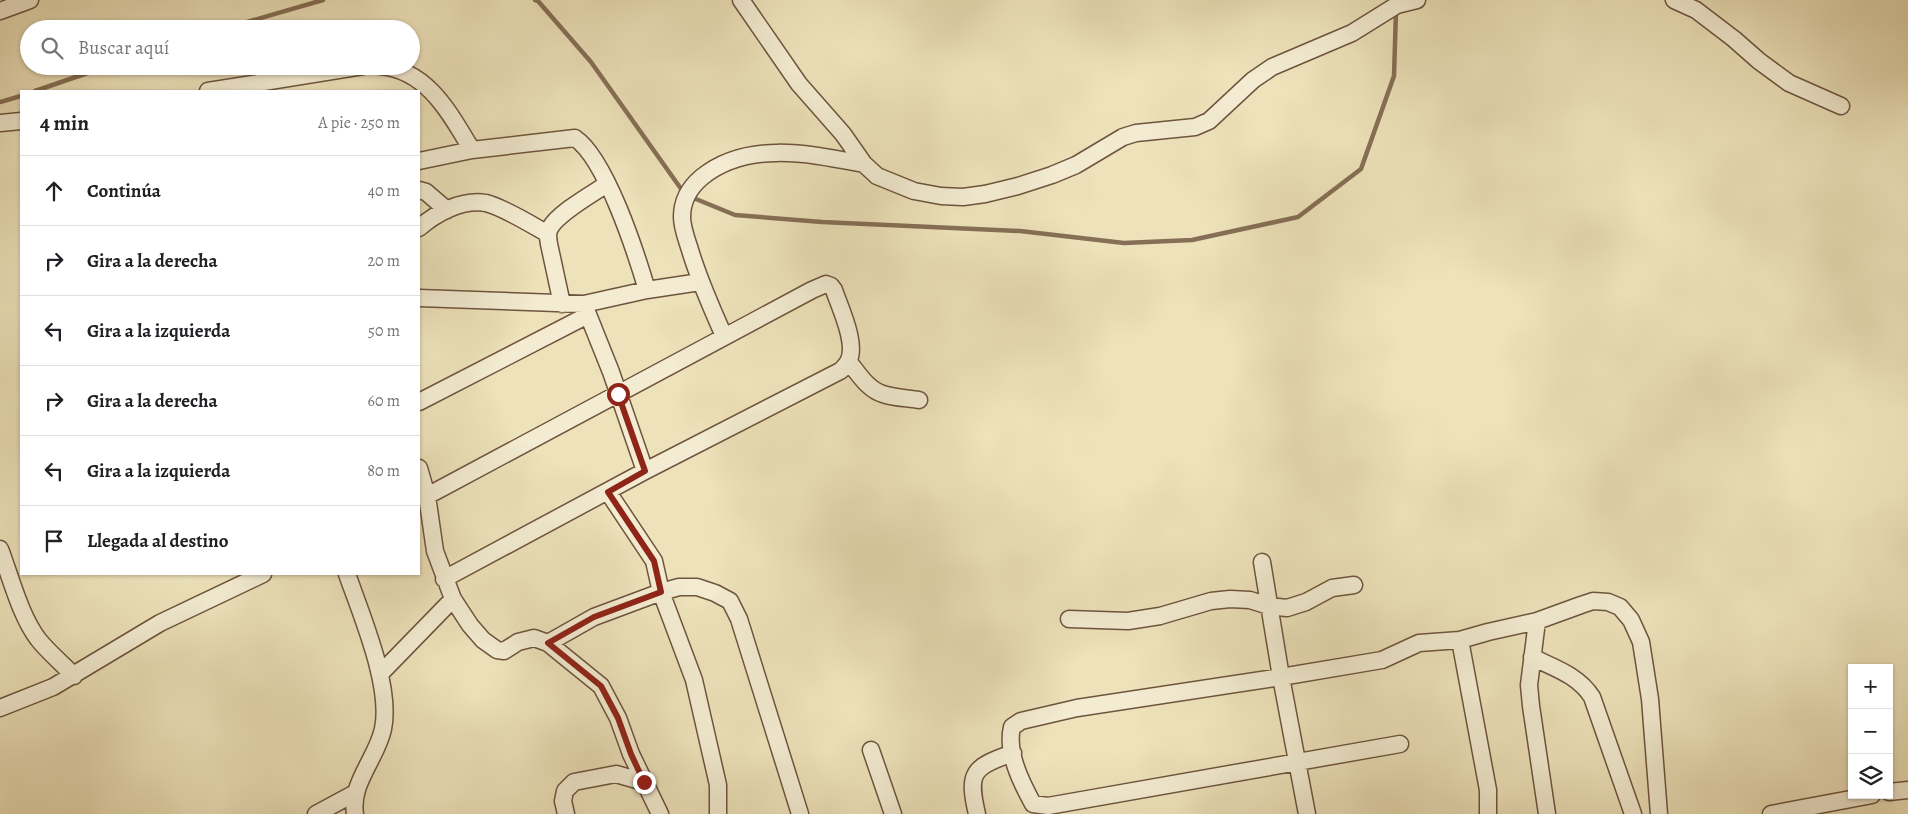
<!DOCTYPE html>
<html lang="es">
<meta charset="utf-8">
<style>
body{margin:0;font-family:Alegreya,serif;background:#f2f2f2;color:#202124}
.controls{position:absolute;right:15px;bottom:15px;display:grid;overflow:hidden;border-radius:0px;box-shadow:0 1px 4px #0004}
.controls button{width:45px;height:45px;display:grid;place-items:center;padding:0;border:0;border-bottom:1px solid #e0e0e0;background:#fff;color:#202124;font:25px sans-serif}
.stop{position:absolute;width:15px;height:15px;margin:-11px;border:4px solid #8f2418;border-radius:50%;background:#fff}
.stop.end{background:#8f2418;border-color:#fff;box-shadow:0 1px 5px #0008}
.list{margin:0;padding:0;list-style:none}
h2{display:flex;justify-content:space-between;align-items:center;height:65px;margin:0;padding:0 20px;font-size:21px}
h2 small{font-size:16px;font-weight:400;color:#757577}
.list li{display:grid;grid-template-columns:32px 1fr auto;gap:15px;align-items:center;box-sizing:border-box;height:70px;padding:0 20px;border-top:1px solid #e0e0e0}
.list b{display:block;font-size:19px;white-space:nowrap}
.list em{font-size:16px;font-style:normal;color:#757577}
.icon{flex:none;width:28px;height:28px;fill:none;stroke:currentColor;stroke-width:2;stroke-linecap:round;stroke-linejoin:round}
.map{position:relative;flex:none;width:1908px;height:814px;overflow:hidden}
.search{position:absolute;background:#fff;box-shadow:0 1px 4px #0004;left:20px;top:20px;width:400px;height:55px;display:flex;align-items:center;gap:12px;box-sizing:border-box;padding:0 18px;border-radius:28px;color:#757577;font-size:19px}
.panel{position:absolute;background:#fff;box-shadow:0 1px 4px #0004;left:20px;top:90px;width:400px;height:485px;border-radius:0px}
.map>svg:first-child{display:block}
</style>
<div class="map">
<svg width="1908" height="814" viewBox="0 0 1908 814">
<rect width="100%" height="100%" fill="#ede2ba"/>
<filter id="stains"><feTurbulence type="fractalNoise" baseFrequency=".004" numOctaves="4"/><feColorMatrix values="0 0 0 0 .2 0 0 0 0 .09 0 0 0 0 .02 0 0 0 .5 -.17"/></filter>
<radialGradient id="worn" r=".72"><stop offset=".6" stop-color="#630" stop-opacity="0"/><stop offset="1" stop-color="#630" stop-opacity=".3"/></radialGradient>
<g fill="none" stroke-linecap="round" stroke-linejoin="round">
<path stroke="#866f56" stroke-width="4.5" d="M 535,0 L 538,1 L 591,62 L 684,193
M 223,29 L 323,0
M 35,91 L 108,66
M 0,102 L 21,96
M 691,197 L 735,215 L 822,222 L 1020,231 L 1124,243 L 1192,240 L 1298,217 L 1361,169 L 1394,76 L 1396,11"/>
<defs>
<path id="minor" d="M 741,0 L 799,84 L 843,134 L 864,164 L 877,176 L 914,191 L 941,196 L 963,197 L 985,194 L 1018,186 L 1052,175 L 1076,165 L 1123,137 L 1136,133 L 1195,127 L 1209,121 L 1253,80 L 1272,67 L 1352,33 L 1397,5 L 1417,0
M 1674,0 L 1696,10 L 1734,39 L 1759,61 L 1789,83 L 1841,106
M 0,11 L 30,0
M 380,66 C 428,70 450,114 472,150
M 208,91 L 363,66
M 0,123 L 21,121
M 419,161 L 472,150 L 575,138 C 606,159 636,253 647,290
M 419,190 L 426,192 L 447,210
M 419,228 C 436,213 462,199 486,203 C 503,207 532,225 548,234
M 419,298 L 584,304 L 647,290 L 700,282
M 562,304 L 549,244 C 548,238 547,233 550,228 C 558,213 592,194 607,184
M 585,307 L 611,372 L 645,471
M 724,336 C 711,307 699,280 690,250 C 687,240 682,228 682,217 C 682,201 690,187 702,177 C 748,140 811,154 864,164
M 849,362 C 858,373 868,390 883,394 C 894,398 908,398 919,400
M 419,402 L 588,315
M 419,468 L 427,496 L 435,551 L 453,599 L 470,625 L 483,640 L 497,650 L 504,651 L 518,642 L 534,638 L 548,643 L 601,686 L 618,718 L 631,754 L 660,814
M 608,492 L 654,561 L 661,592 L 694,680 L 718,785 L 718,814
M 427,496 L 812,290 L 826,284 L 831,286 L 834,290 C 840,308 858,345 848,362 C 846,365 843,369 840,371 L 645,471 L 444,579
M 0,549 C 11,578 20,615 38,639 C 49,653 62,663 74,676
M 1262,562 L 1281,677 L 1307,814
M 347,574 C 361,614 392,686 383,729 C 377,758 350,783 355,814
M 1069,619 L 1128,621 L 1160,616 L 1211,601 L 1230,599 L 1250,600 L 1269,606 L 1287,608 L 1306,602 L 1332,588 L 1354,585
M 1537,621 L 1529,685 L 1531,706 L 1547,814
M 1460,640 L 1488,790 L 1488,814
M 548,643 L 594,617 L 661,592 L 679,587 L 697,587 L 715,593 L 730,601 L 739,619 L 800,814
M 1532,657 C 1554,668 1578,675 1592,697 L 1633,814
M 380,674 L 453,599
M 0,708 L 53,687 L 160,623 L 263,574
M 1400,744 L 1048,806 L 1033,804 C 1021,782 1006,752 1012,727 L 1021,721 L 1077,708 L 1281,677 L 1382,660 L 1419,643 L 1460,640 L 1488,632 L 1537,621 L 1581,605 L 1593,601 L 1608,602 L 1620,607 L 1631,620 L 1641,642 L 1650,699 L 1659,814
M 871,750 L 893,814
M 1889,792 L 1908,790
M 316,814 L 355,793
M 566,814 L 563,801 L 565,791 L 574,782 L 616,774 L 644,782
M 977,814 C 967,772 973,767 1013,753
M 1771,814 L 1872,795"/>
</defs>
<use href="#minor" stroke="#6e543e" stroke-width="19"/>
<use href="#minor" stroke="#f3ecd2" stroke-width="16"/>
</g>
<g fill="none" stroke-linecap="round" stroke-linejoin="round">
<path stroke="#8f2418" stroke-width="6" d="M 618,394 L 645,471 L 608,492 L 654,561 L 661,592 L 594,617 L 548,643 L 601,686 L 618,718 L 631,754 L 644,782"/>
</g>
<rect width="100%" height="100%" filter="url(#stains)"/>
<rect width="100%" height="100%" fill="url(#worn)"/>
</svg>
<div class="controls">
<button>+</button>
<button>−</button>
<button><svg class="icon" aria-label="layers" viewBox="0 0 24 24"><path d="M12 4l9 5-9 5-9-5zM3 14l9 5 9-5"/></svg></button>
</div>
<div class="stop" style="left:618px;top:394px"></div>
<div class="stop end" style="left:644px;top:782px"></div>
<div class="search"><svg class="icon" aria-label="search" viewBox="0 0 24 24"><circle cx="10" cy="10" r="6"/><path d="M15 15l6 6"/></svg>Buscar aquí</div>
<section class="panel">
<h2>4 min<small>A pie · 250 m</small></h2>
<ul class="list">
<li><svg class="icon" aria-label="ahead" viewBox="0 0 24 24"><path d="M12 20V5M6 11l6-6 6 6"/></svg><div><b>Continúa</b></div><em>40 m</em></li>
<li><svg class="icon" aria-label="right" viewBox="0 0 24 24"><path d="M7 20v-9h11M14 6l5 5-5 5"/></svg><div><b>Gira a la derecha</b></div><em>20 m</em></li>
<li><svg class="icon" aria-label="left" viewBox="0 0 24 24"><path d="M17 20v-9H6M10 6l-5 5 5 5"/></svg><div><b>Gira a la izquierda</b></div><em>50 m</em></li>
<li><svg class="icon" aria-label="right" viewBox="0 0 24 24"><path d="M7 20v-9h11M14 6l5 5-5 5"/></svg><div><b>Gira a la derecha</b></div><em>60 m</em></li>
<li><svg class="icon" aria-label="left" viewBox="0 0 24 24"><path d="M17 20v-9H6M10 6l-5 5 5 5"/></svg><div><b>Gira a la izquierda</b></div><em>80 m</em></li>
<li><svg class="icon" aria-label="arrive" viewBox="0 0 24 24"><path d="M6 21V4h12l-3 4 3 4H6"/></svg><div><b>Llegada al destino</b></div></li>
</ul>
</section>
</div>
